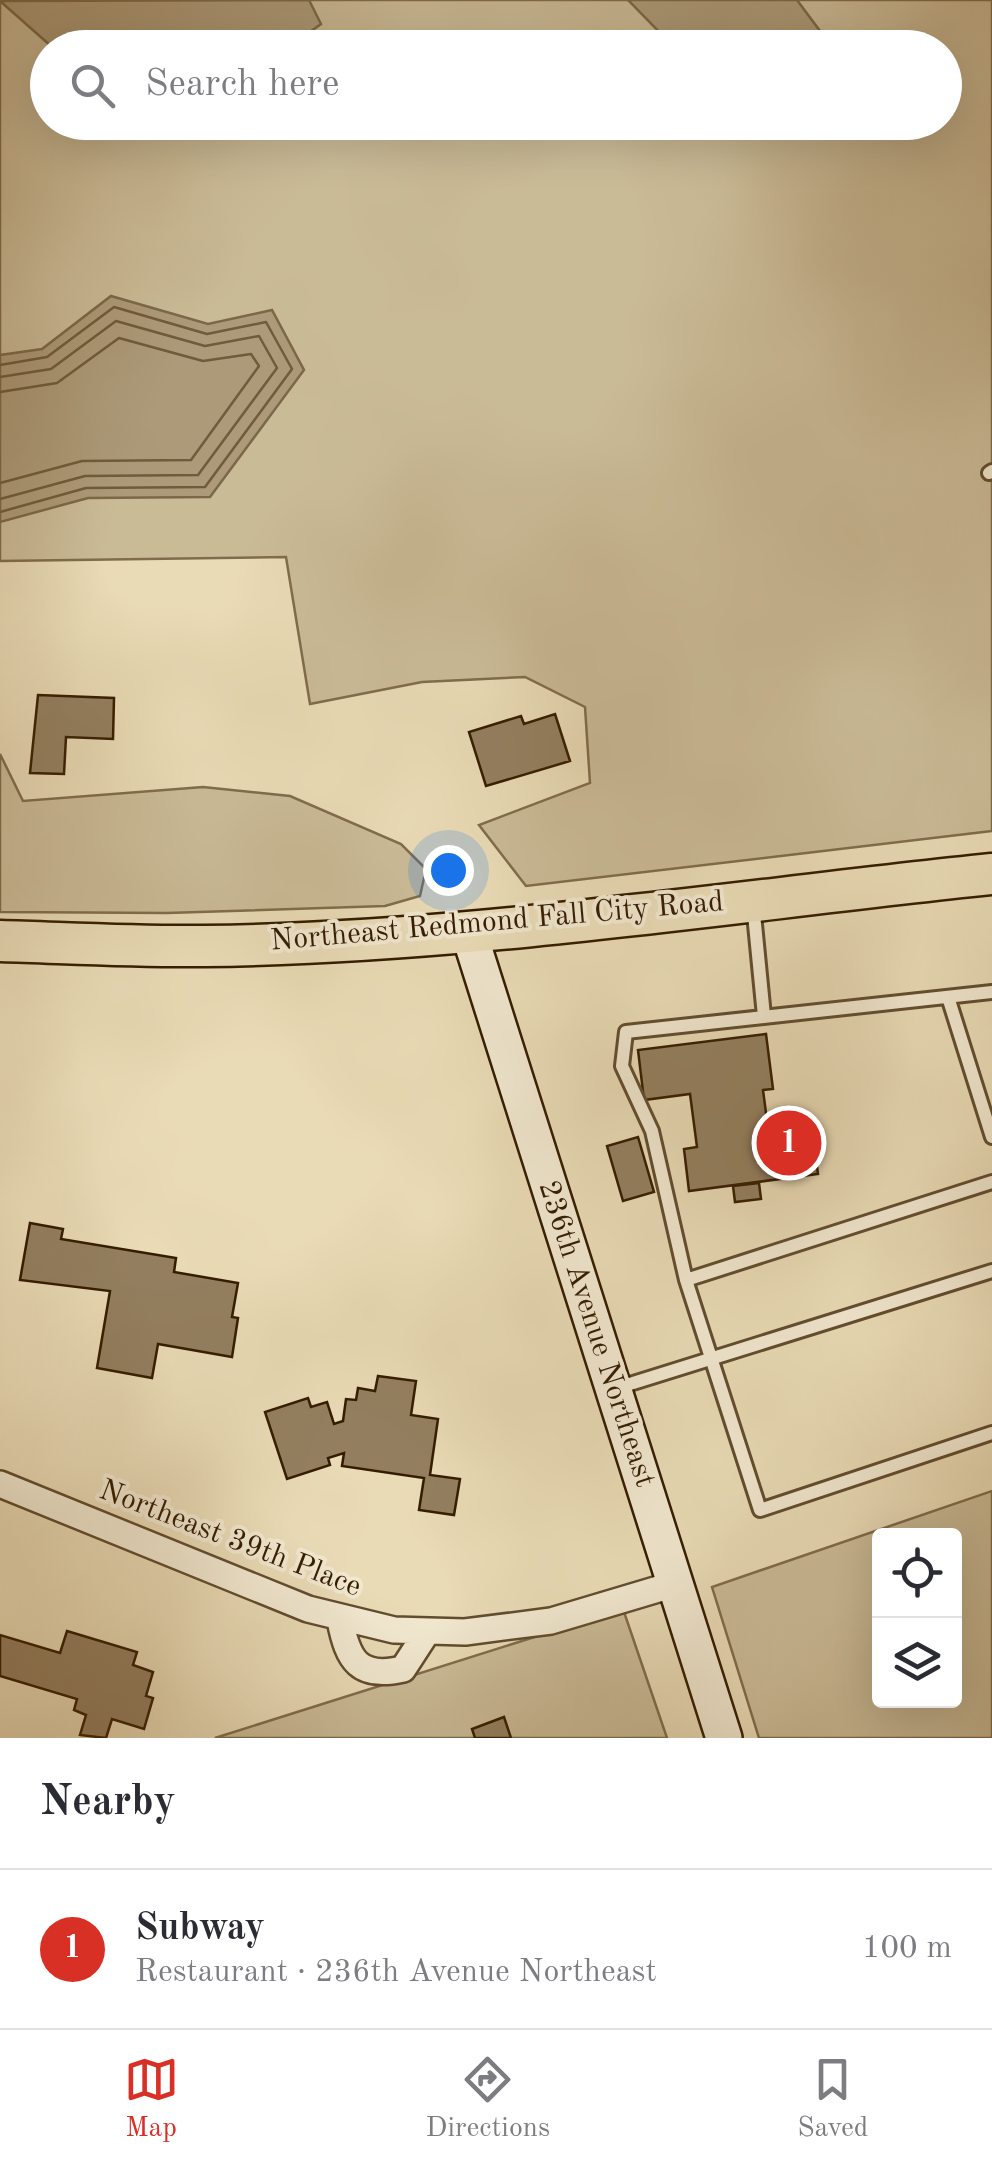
<!DOCTYPE html>
<meta charset="utf-8">
<style>
body{margin:0;font-family:"Old Standard TT",serif;background:#f7f7f7;color:#2b2b33}
.controls{position:absolute;right:30px;bottom:30px;display:grid;overflow:hidden;border-radius:10px;box-shadow:0 10px 40px #0002}
.controls button{width:90px;height:90px;display:grid;place-items:center;padding:0;border:0;border-bottom:2px solid #e1e1e2;background:#fff;color:#2b2b33;font:50px sans-serif}
.you{position:absolute;left:448px;top:870px;width:35px;height:35px;margin:-25px;border:8px solid #fff;border-radius:50%;background:#1a73e8;box-shadow:0 0 0 15px #1a73e833}
.badge{display:grid;place-items:center;width:65px;height:65px;border-radius:50%;background:#d93025;color:#fff;font-size:32px;font-weight:700}
.pin{position:absolute;translate:-50% -50%;border:5px solid #fff;box-shadow:0 2px 10px #0006}
.list{margin:0;padding:0;list-style:none}
h2{display:flex;justify-content:space-between;align-items:center;height:130px;margin:0;padding:0 40px;font-size:42px}
h2 small{font-size:32px;font-weight:400;color:#7c7c81}
.list li{display:grid;grid-template-columns:65px 1fr auto;gap:30px;align-items:center;box-sizing:border-box;height:160px;padding:0 40px;border-top:2px solid #e1e1e2}
.list b{display:block;font-size:38px;white-space:nowrap}
.list p{margin:0;font-size:32px;white-space:nowrap;color:#7c7c81}
.list em{font-size:32px;font-style:normal;color:#7c7c81}
.icon{flex:none;width:55px;height:55px;fill:none;stroke:currentColor;stroke-width:2;stroke-linecap:round;stroke-linejoin:round}
.map{position:relative;flex:none;width:992px;height:1738px;overflow:hidden}
.search{position:absolute;background:#fff;box-shadow:0 10px 40px #0002;left:30px;right:30px;top:30px;height:110px;display:flex;align-items:center;gap:25px;box-sizing:border-box;padding:0 35px;border-radius:55px;color:#7c7c81;font-size:38px}
.sheet{height:290px;background:#fff}
nav{display:flex;justify-content:space-around;align-items:center;box-sizing:border-box;height:140px;border-top:2px solid #e1e1e2;background:#fff;font-size:28px;color:#7c7c81}
nav a{display:grid;justify-items:center;gap:5px}
nav .on{color:#d93025}
.map>svg:first-child{display:block}
</style>
<div class="map">
<svg width="992" height="1738" viewBox="0 0 992 1738">
<rect width="100%" height="100%" fill="#e9dbb6"/>
<filter id="stains"><feTurbulence type="fractalNoise" baseFrequency=".002" numOctaves="4"/><feColorMatrix values="0 0 0 0 .2 0 0 0 0 .09 0 0 0 0 .02 0 0 0 .5 -.17"/></filter>
<radialGradient id="worn" r=".72"><stop offset=".6" stop-color="#630" stop-opacity="0"/><stop offset="1" stop-color="#630" stop-opacity=".3"/></radialGradient>
<path fill="#cabb97" stroke="#806c4c" stroke-width="2.5" fill-rule="evenodd" d="M 0,0 L 992,0 L 992,831 L 526,886 L 479,825 L 590,783 L 585,707 L 525,677 L 422,682 L 310,704 L 286,557 L 0,561 ZM 48,48 L 944,48 L 944,122 L 48,122 Z
M 0,754 L 23,801 L 203,787 L 290,796 L 401,844 L 426,869 L 420,896 L 385,906 L 167,913 L 0,912 Z
M 992,1491 L 992,1738 L 759,1738 L 712,1587 ZM 880,1536 L 954,1536 L 954,1700 L 880,1700 Z
M 623,1609 L 667,1738 L 215,1738 Z"/>
<path fill="#ac9a78" stroke="#7c6848" stroke-width="2.5" d="M 309,0 L 321,24 L 289,47 L 52,47 L 0,1 Z
M 628,0 L 797,0 L 820,31 L 820,47 L 674,47 Z
M 111,296 L 208,324 L 272,310 L 304,370 L 210,497 L 88,498 L 0,522 L 0,355 L 42,349 Z"/>
<g fill="none" stroke-linecap="round" stroke-linejoin="round">
<path stroke="#705b3c" stroke-width="2.5" d="M 0,365 L 47,357 L 114,307 L 207,334 L 266,322 L 292,369 L 205,487 L 86,488 L 0,512
M 0,377 L 51,369 L 116,321 L 205,346 L 259,336 L 277,368 L 198,475 L 85,476 L 0,499
M 0,392 L 57,383 L 119,338 L 203,361 L 251,354 L 259,366 L 191,460 L 82,461 L 0,483"/>
</g>
<path fill="#937f5f" stroke="#351c00" stroke-width="2.5" d="M 38,695 L 114,698 L 113,739 L 66,737 L 64,774 L 30,773 Z
M 555,714 L 570,761 L 486,786 L 469,732 L 521,716 L 524,724 Z
M 766,1034 L 773,1089 L 763,1090 L 769,1136 L 812,1130 L 818,1174 L 689,1191 L 684,1149 L 697,1147 L 690,1094 L 644,1100 L 638,1050 Z
M 638,1137 L 654,1192 L 623,1201 L 607,1146 Z
M 759,1183 L 761,1199 L 735,1202 L 733,1186 Z
M 30,1223 L 63,1229 L 61,1239 L 176,1258 L 174,1272 L 238,1283 L 232,1317 L 238,1318 L 232,1357 L 158,1344 L 152,1378 L 97,1368 L 110,1291 L 20,1280 Z
M 378,1376 L 416,1381 L 411,1415 L 438,1419 L 430,1475 L 460,1479 L 454,1515 L 419,1510 L 424,1478 L 342,1466 L 344,1453 L 328,1458 L 330,1465 L 287,1479 L 265,1412 L 308,1398 L 311,1407 L 327,1402 L 334,1424 L 343,1421 L 346,1399 L 356,1400 L 358,1388 L 375,1391 Z
M 67,1631 L 137,1652 L 133,1665 L 153,1672 L 146,1696 L 153,1698 L 144,1729 L 112,1719 L 106,1738 L 80,1735 L 86,1715 L 74,1710 L 77,1699 L 0,1676 L 0,1635 L 60,1653 Z
M 504,1717 L 511,1738 L 475,1738 L 472,1729 Z"/>
<g fill="none" stroke-linecap="round" stroke-linejoin="round">
<defs>
<path id="lane" d="M 989,473 L 992,471
M 753,904 L 764,1016
M 948,997 L 992,1137
M 992,1182 L 686,1280 L 760,1510 L 992,1433
M 686,1280 L 652,1131 L 622,1066 L 626,1032 L 992,992
M 617,1388 L 992,1271"/>
<path id="street" d="M 0,1484 L 308,1609 L 394,1630 L 465,1632 L 551,1621 L 675,1584
M 340,1620 C 348,1661 359,1679 403,1669 L 427,1632"/>
<path id="secondary" d="M 468,930 L 724,1738"/>
<path id="primary" d="M 0,941 C 68,943 137,947 205,946 C 468,943 731,901 992,874"/>
</defs>
<use href="#lane" stroke="#624c2e" stroke-width="18"/>
<use href="#street" stroke="#624c2e" stroke-width="30"/>
<use href="#secondary" stroke="#351c00" stroke-width="40"/>
<use href="#primary" stroke="#351c00" stroke-width="45"/>
<use href="#lane" stroke="#f1e8d0" stroke-width="12"/>
<use href="#street" stroke="#f1e8d0" stroke-width="25"/>
<use href="#secondary" stroke="#f1e8d0" stroke-width="35"/>
<use href="#primary" stroke="#e9dbb6" stroke-width="40"/>
</g>
<g text-anchor="middle" dominant-baseline="central" stroke-width="8" stroke-linejoin="round" paint-order="stroke">
<g font-size="30" fill="#351c00" stroke="#f1e8d0">
<text transform="translate(497 922) rotate(-5)">Northeast Redmond Fall City Road</text>
<text transform="translate(596 1334) rotate(72)">236th Avenue Northeast</text>
<text transform="translate(230 1539) rotate(21)">Northeast 39th Place</text>
</g>
</g>
<rect width="100%" height="100%" filter="url(#stains)"/>
<rect width="100%" height="100%" fill="url(#worn)"/>
</svg>
<div class="controls">
<button><svg class="icon" aria-label="locate" viewBox="0 0 24 24"><circle cx="12" cy="12" r="6"/><path d="M12 2v4M12 18v4M2 12h4M18 12h4"/></svg></button>
<button><svg class="icon" aria-label="layers" viewBox="0 0 24 24"><path d="M12 4l9 5-9 5-9-5zM3 14l9 5 9-5"/></svg></button>
</div>
<div class="you"></div>
<div class="pin badge" style="left:789px;top:1143px">1</div>
<div class="search"><svg class="icon" aria-label="search" viewBox="0 0 24 24"><circle cx="10" cy="10" r="6"/><path d="M15 15l6 6"/></svg>Search here</div>
</div>
<section class="sheet">
<h2>Nearby<small></small></h2>
<ul class="list">
<li><span class="badge">1</span><div><b>Subway</b><p>Restaurant · 236th Avenue Northeast</p></div><em>100 m</em></li>
</ul>
</section>
<nav>
<a class="on"><svg class="icon" aria-label="map" viewBox="0 0 24 24"><path d="M3 6l6-2 6 2 6-2v14l-6 2-6-2-6 2zM9 4v14M15 6v14"/></svg>Map</a>
<a><svg class="icon" aria-label="directions" viewBox="0 0 24 24"><path d="M12 3l9 9-9 9-9-9zM9 14v-3h6M13 9l2 2-2 2"/></svg>Directions</a>
<a><svg class="icon" aria-label="saved" viewBox="0 0 24 24"><path d="M7 4h10v16l-5-4-5 4z"/></svg>Saved</a>
</nav>
